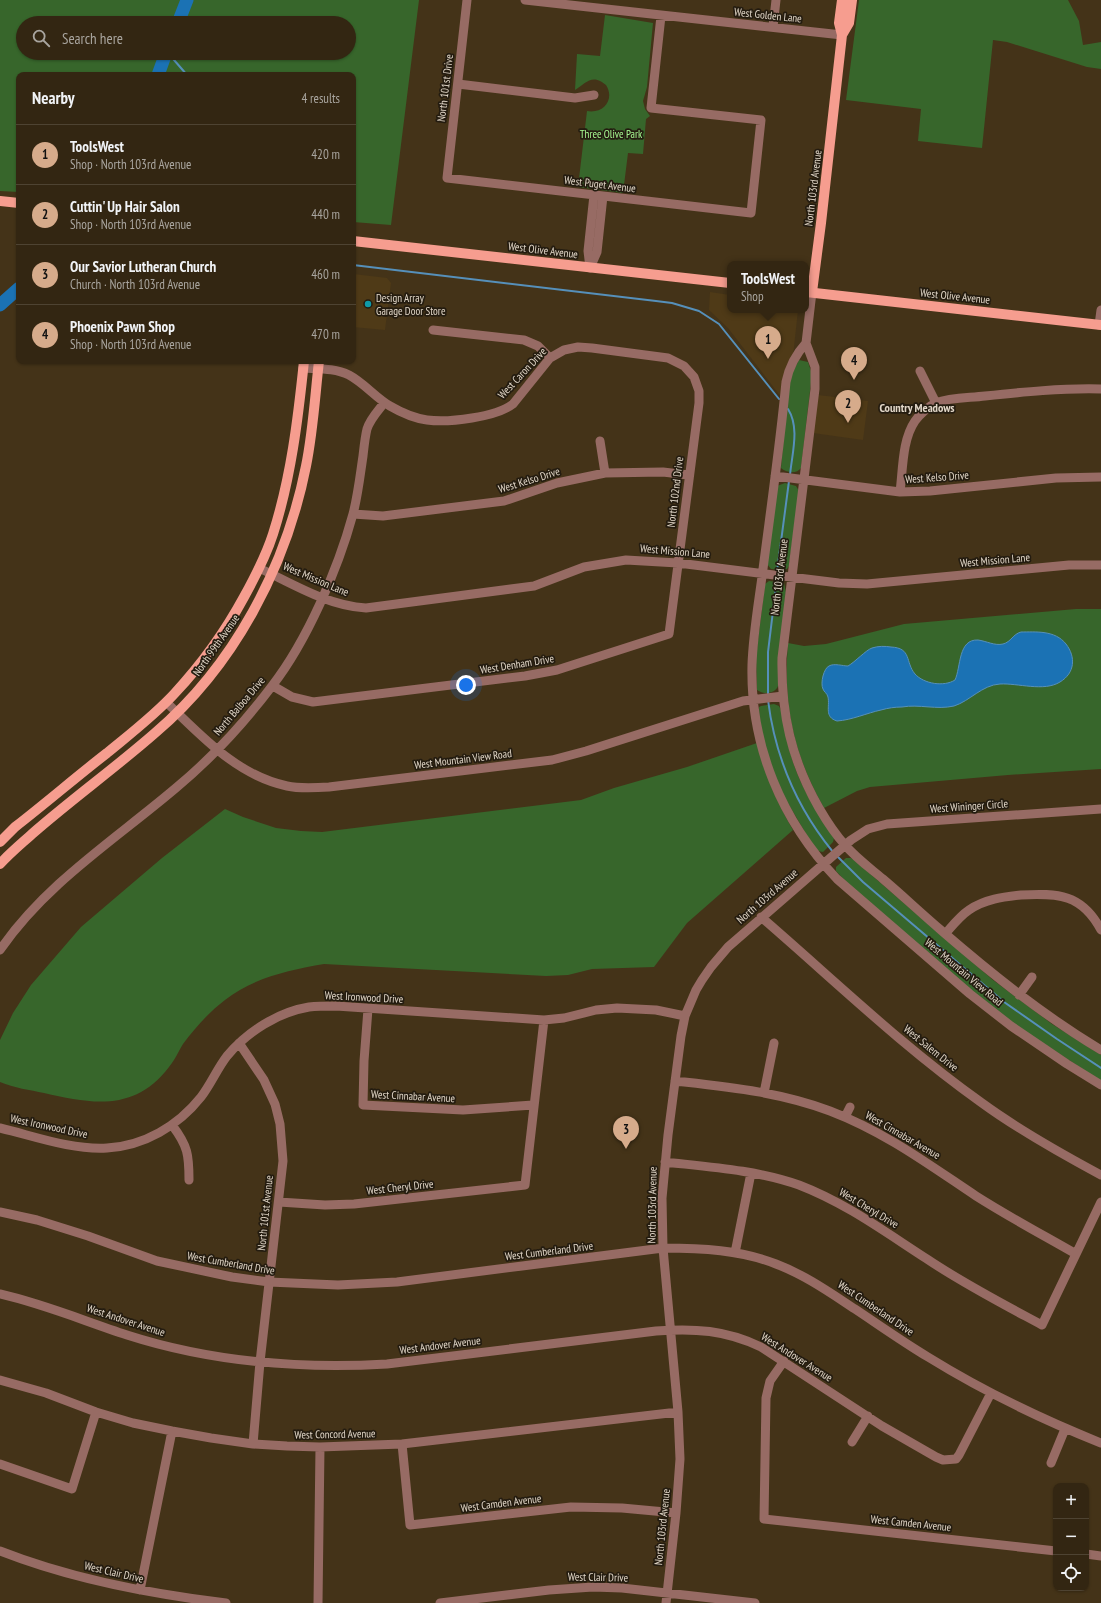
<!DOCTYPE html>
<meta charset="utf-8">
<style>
body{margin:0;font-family:"PT Sans Narrow",sans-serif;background:#3b2e1b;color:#f1f3f6}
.controls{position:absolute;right:12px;bottom:12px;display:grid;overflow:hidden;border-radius:8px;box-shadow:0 1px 3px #0004}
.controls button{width:36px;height:36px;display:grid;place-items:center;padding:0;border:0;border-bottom:1px solid #4e4332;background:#332612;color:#f1f3f6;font:20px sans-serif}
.you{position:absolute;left:466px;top:685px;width:14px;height:14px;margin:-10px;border:3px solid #fff;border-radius:50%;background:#1a73e8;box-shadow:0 0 0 6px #1a73e833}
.badge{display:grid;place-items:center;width:26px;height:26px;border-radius:50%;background:#d6ab8b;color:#111;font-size:13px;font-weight:700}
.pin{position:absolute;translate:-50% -33px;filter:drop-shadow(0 1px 2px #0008)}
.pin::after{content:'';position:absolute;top:21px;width:14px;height:12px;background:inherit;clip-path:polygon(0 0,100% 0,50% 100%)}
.popup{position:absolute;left:727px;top:261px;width:82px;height:52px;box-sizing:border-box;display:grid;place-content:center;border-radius:8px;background:#332612;filter:drop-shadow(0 1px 3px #0005);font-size:13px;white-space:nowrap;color:#a9a59f}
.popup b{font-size:15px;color:#f1f3f6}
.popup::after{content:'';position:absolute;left:50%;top:100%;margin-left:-8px;border:8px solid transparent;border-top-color:#332612}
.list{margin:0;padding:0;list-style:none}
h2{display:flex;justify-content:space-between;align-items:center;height:52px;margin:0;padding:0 16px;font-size:17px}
h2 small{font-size:13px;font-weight:400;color:#a9a59f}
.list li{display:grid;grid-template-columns:26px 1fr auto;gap:12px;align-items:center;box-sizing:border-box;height:60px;padding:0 16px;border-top:1px solid #4e4332}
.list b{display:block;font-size:15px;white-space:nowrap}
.list p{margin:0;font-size:13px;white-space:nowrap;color:#a9a59f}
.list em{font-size:13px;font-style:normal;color:#a9a59f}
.icon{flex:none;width:22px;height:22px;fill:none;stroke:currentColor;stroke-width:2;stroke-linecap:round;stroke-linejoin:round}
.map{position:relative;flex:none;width:1101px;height:1603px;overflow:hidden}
.search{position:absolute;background:#332612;box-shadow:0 1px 3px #0004;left:16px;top:16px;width:340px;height:44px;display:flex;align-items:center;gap:10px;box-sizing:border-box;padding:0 14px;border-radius:22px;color:#a9a59f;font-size:15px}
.panel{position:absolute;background:#332612;box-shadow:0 1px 3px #0004;left:16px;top:72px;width:340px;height:292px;border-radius:8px}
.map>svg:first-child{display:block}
</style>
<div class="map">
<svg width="1101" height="1603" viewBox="0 0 1101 1603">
<rect width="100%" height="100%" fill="#443318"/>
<path fill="#4f3a17" d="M 353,274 L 387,278 L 391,283 L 385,330 L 353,327 Z
M 710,292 L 730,295 L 730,310 L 798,310 L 793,356 L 781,397 L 728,328 L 709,310 Z
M 818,395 L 868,401 L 863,440 L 813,433 Z"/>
<path fill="#37662b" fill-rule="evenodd" d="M 0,0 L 419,0 L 391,225 L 353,222 L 353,75 L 19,75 L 19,192 L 0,191 ZM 23,23 L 349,23 L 349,53 L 23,53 Z
M 859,0 L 1068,0 L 1079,21 L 1083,45 L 1101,42 L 1101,69 L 1087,67 L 1007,42 L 993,40 L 982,148 L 918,141 L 921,109 L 846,100 Z
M 605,15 L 653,23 L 647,87 L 643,101 L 645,109 L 650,116 L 646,119 L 643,154 L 628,153 L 623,193 L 578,187 L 587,111 C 604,114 615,99 606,85 C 592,73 586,83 575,90 L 577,54 L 600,56 Z
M 799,360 L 808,362 L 812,374 L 801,468 C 797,474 786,473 781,468 L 789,379 Z
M 785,483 L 796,486 L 799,491 L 789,566 L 787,569 L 782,570 L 771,569 L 767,564 L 777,486 Z
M 769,581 L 784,583 L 786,592 L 778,686 C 775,694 764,695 757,690 L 756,657 L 765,584 Z
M 1076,609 L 1101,609 L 1101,769 L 1008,775 L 870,787 L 857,791 L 824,808 C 793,753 783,706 788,643 L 804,646 L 826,644 L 904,624 Z
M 774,704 L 779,706 L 781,710 C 785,731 789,753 797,773 C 806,796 821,817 834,838 L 833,842 L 823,852 L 818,851 L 815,849 L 779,788 L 760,732 L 759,707 L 761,706 Z
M 757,743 C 765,775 777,802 793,830 L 687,923 L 654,967 L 592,969 L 568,975 L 546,976 L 324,964 C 289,970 253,978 225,1000 C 209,1012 195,1028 183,1044 C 178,1052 175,1060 169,1067 C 135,1112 92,1104 44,1093 C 30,1090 14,1088 0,1082 L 0,1040 L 13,1013 L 31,985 L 81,927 L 162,858 L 225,809 L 243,817 L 276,828 L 301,831 L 322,832 L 581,800 L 614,788 L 687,767 Z
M 846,858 L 851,858 L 854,860 L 993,980 L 1052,1024 L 1101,1055 L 1101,1081 L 999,1014 L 851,887 L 836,871 L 836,867 Z"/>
<path fill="#1b72b4" stroke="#5690ba" d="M 1021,632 C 1036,632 1055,630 1066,644 C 1076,657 1075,673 1060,682 C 1044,692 1018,683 1000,684 C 982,685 970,701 954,706 C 937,710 919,704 902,707 C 895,707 888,708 881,710 C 867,713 852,720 837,721 C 824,717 830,707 828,697 C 827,693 824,692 823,689 C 820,683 824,668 829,666 C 834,663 843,666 848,666 C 855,662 866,650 872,648 C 878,646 885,646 891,647 C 912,648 905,662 915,674 C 924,684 944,687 955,680 C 961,667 958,639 978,640 C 986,641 995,646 1003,644 C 1011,642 1013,634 1021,632 Z"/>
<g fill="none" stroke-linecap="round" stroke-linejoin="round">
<path stroke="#5690ba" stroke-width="2" d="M 168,53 L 187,75
M 353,265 L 656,301 L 672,303 L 699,311 L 719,324 L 779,399
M 788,409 C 800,428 792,453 790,475
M 777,572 L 789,481
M 768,695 L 768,652 L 777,578
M 768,700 C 775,756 797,808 833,852
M 837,856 L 863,882 L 1004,1002 L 1057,1039 L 1101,1068"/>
<path stroke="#1b72b4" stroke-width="13" d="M 178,23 L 187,0
M 158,75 L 166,53
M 0,305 L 19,288"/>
<path stroke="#976b64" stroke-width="9" d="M 467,0 L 447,178 L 751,213 L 761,120 L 651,108 L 661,16
M 525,0 L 842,35
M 773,27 L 776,0
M 458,84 L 575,98 L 594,95
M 590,268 L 597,252 L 603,196
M 590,268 L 588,251 L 594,195
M 812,292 L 806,343 L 815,367 L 815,389 L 782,658 C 781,713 791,759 819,808 C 826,820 835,834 845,845 C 856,858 870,868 883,879 C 903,896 922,914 942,931 C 993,975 1043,1015 1101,1050
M 1099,325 L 1101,310
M 433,330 L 524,340 L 538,346 L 550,358
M 806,343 C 796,354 789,367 786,382 C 780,445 771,507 763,569 C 759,601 753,633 752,665 C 750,746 782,821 837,879 L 970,994 L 1011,1026 L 1067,1064 L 1101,1085
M 920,371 L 936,403
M 600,441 L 605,473
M 775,476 L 900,492 L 930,491 L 1056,478 L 1101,477
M 900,492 C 903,469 902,440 915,421 C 920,414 929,406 936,403 C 951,397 969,398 985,396 C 1023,392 1062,388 1101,389
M 353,514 L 383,516 L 504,501 L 557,483 L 605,473 L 663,472 L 688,475
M 259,568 C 293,584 328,606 366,608 L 534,586 L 584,567 L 626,560 L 678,563 L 839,583 L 867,584 L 1069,565 L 1101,565
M 273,686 L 292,697 L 313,702 L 525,676 L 557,670 L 669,634 L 699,403 L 699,391 L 694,377 L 684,366 L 668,358 L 592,348 L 578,347 L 564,350 L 550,358 L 513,404 C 496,417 449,423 427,420 C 413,418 402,413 390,406 C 375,397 364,383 349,375 C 335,368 318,369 303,368
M 166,702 C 202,736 236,775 287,786 C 300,789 315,788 329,787 L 552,760 L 586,751 L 743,701 L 783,696
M 761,917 C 834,980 903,1047 982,1103 C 1019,1130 1060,1153 1101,1175
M 946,933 C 953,925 960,916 969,910 C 985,899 1003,897 1021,895 C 1058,893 1082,894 1101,930
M 0,950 C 46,883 116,839 177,787 C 213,757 244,723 272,686 C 307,641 338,569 353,514 C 358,495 360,476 363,456 C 364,447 365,437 367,429 C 370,419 378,411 384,403
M 1019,995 L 1032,977
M 368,1009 L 364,1061 L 363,1105 L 463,1110 L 533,1105
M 239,1043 L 264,1080 L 275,1104 L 280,1124 L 283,1161 L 260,1362 L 253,1444
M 675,1081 C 728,1087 780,1092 830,1111 C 885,1132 928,1164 976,1196 C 1009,1217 1043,1235 1076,1254
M 764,1093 L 774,1043
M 845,1117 L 850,1107
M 172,1125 C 188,1146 189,1155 189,1180
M 0,1128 C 34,1136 71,1150 107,1148 C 144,1146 178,1126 201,1097 C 211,1084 217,1069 227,1056 C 247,1032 278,1012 309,1007 C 318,1006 328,1006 336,1006 L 544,1020 L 564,1018 L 596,1010 L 617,1008 L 656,1010 L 685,1016
M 665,1162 C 710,1167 756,1170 799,1185 C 846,1203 885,1232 927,1259 C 964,1284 1003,1304 1042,1325 L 1101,1202
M 279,1202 L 325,1205 L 354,1204 L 525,1185 L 544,1020
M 0,1212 L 37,1220 L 88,1236 L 157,1261 L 232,1277 L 269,1282 L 338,1285 L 397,1282 L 663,1248 C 701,1248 741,1250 776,1264 C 805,1275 829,1292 855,1309 C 879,1325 903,1342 928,1357 C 983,1391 1041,1419 1101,1443
M 735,1253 L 751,1173
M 0,1294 C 44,1304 84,1321 127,1335 C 211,1362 300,1369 387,1364 L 656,1331 C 694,1328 726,1330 761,1347 L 882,1426 L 936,1457 L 943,1460 L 956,1459 L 959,1455 L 991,1393
M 784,1361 L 770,1381 L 766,1398 L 764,1519 L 1056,1551
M 0,1380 L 46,1393 L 96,1412 L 133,1423 L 172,1431 L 211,1438 L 253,1444 L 287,1446 L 320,1447 L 402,1444 L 678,1412
M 852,1442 L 868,1416
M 402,1444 L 410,1525 L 571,1507 L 622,1508 L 676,1513
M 1051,1463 L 1065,1429
M 0,1464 L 72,1489 L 96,1412
M 0,1551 C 71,1579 150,1594 226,1603
M 1086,1554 L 1101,1556
M 140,1590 L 172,1431
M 318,1603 L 320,1447
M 440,1603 L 549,1590 L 593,1587 L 622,1588 L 755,1603
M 666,1603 L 676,1513 L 680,1459 L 678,1412 L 663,1248 L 662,1198 L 668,1135 L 681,1036 L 685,1016 L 696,990 L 702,980 L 711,967 L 728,947 L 851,840 L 868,829 L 887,824 L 1101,809"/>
<path stroke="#f69d8f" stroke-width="10" d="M 842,35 L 849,23 L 852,0
M 0,201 L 19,203
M 353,241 L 730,283
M 806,292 L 1101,325
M 812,292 L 821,223 L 842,35 L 839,23 L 842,0
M 0,842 L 15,827 C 46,803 76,777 107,753 C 130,734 155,715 175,693 C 202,664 225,632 244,597 C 255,577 266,556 273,534 C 291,478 298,419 304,361
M 0,864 C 10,853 21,844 32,834 C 72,799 115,768 155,733 C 234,666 286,567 306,466 C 313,432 315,396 319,361"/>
</g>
<circle fill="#0f9aa8" stroke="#241c10" stroke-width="1.5" cx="368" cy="304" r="4"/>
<g text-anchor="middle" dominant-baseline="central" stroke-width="3.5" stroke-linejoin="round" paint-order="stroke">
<g font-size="11" fill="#e1d6c7" stroke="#241c10">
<text transform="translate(768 15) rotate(6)">West Golden Lane</text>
<text transform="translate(445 88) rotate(-83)">North 101st Drive</text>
<text transform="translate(600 184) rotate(7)">West Puget Avenue</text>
<text transform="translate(813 188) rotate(-83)">North 103rd Avenue</text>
<text transform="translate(543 250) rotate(7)">West Olive Avenue</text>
<text transform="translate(955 296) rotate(6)">West Olive Avenue</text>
<text transform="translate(522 373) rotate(-47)">West Caron Drive</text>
<text transform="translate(937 477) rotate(-4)">West Kelso Drive</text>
<text transform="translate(529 480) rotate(-17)">West Kelso Drive</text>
<text transform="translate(675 492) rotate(-83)">North 102nd Drive</text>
<text transform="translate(675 551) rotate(5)">West Mission Lane</text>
<text transform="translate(995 560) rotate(-5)">West Mission Lane</text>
<text transform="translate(779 577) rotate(-83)">North 103rd Avenue</text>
<text transform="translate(316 579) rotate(23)">West Mission Lane</text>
<text transform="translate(216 645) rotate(-55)">North 99th Avenue</text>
<text transform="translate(517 664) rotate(-9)">West Denham Drive</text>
<text transform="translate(239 706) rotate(-50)">North Balboa Drive</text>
<text transform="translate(463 759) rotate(-7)">West Mountain View Road</text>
<text transform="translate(969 806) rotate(-4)">West Wininger Circle</text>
<text transform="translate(767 896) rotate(-41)">North 103rd Avenue</text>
<text transform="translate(964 972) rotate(40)">West Mountain View Road</text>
<text transform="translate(364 997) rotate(3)">West Ironwood Drive</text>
<text transform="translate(931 1048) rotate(39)">West Salem Drive</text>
<text transform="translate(413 1096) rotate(3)">West Cinnabar Avenue</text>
<text transform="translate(49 1126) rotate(12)">West Ironwood Drive</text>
<text transform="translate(903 1135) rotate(30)">West Cinnabar Avenue</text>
<text transform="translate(400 1187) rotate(-6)">West Cheryl Drive</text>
<text transform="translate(652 1205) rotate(-89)">North 103rd Avenue</text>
<text transform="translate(869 1208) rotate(31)">West Cheryl Drive</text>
<text transform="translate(265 1213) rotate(-84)">North 101st Avenue</text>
<text transform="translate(549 1251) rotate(-7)">West Cumberland Drive</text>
<text transform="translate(231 1263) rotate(10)">West Cumberland Drive</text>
<text transform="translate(876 1308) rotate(34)">West Cumberland Drive</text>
<text transform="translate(126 1320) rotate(18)">West Andover Avenue</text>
<text transform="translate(440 1345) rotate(-7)">West Andover Avenue</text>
<text transform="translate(797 1357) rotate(32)">West Andover Avenue</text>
<text transform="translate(335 1434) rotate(-1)">West Concord Avenue</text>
<text transform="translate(501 1503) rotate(-7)">West Camden Avenue</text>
<text transform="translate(911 1523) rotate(6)">West Camden Avenue</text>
<text transform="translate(662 1527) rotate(-84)">North 103rd Avenue</text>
<text transform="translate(114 1572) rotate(13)">West Clair Drive</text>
<text transform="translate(598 1577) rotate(1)">West Clair Drive</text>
</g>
<g font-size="11" fill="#a6fa91" stroke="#241c10">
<text x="611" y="134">Three Olive Park</text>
</g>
<g font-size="11" fill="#e1d6c7" stroke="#241c10" text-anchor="start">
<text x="376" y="298">Design Array<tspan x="376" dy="13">Garage Door Store</tspan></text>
</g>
<g font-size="12" font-weight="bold" fill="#e1d6c7" stroke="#241c10">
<text x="917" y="407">Country Meadows</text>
</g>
</g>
</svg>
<div class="controls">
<button>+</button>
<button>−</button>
<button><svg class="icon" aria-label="locate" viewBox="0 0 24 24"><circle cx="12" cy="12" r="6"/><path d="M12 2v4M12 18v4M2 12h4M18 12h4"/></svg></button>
</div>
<div class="you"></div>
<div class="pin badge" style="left:768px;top:359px">1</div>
<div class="popup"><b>ToolsWest</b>Shop</div>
<div class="pin badge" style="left:848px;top:423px">2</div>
<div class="pin badge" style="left:626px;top:1149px">3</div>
<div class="pin badge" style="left:854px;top:380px">4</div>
<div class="search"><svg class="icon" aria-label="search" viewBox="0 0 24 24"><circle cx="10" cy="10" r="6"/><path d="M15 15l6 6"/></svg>Search here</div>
<section class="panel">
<h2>Nearby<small>4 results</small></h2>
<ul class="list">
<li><span class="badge">1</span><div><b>ToolsWest</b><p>Shop · North 103rd Avenue</p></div><em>420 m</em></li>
<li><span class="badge">2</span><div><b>Cuttin' Up Hair Salon</b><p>Shop · North 103rd Avenue</p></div><em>440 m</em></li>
<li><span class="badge">3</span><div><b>Our Savior Lutheran Church</b><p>Church · North 103rd Avenue</p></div><em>460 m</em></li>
<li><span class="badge">4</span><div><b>Phoenix Pawn Shop</b><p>Shop · North 103rd Avenue</p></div><em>470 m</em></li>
</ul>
</section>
</div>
